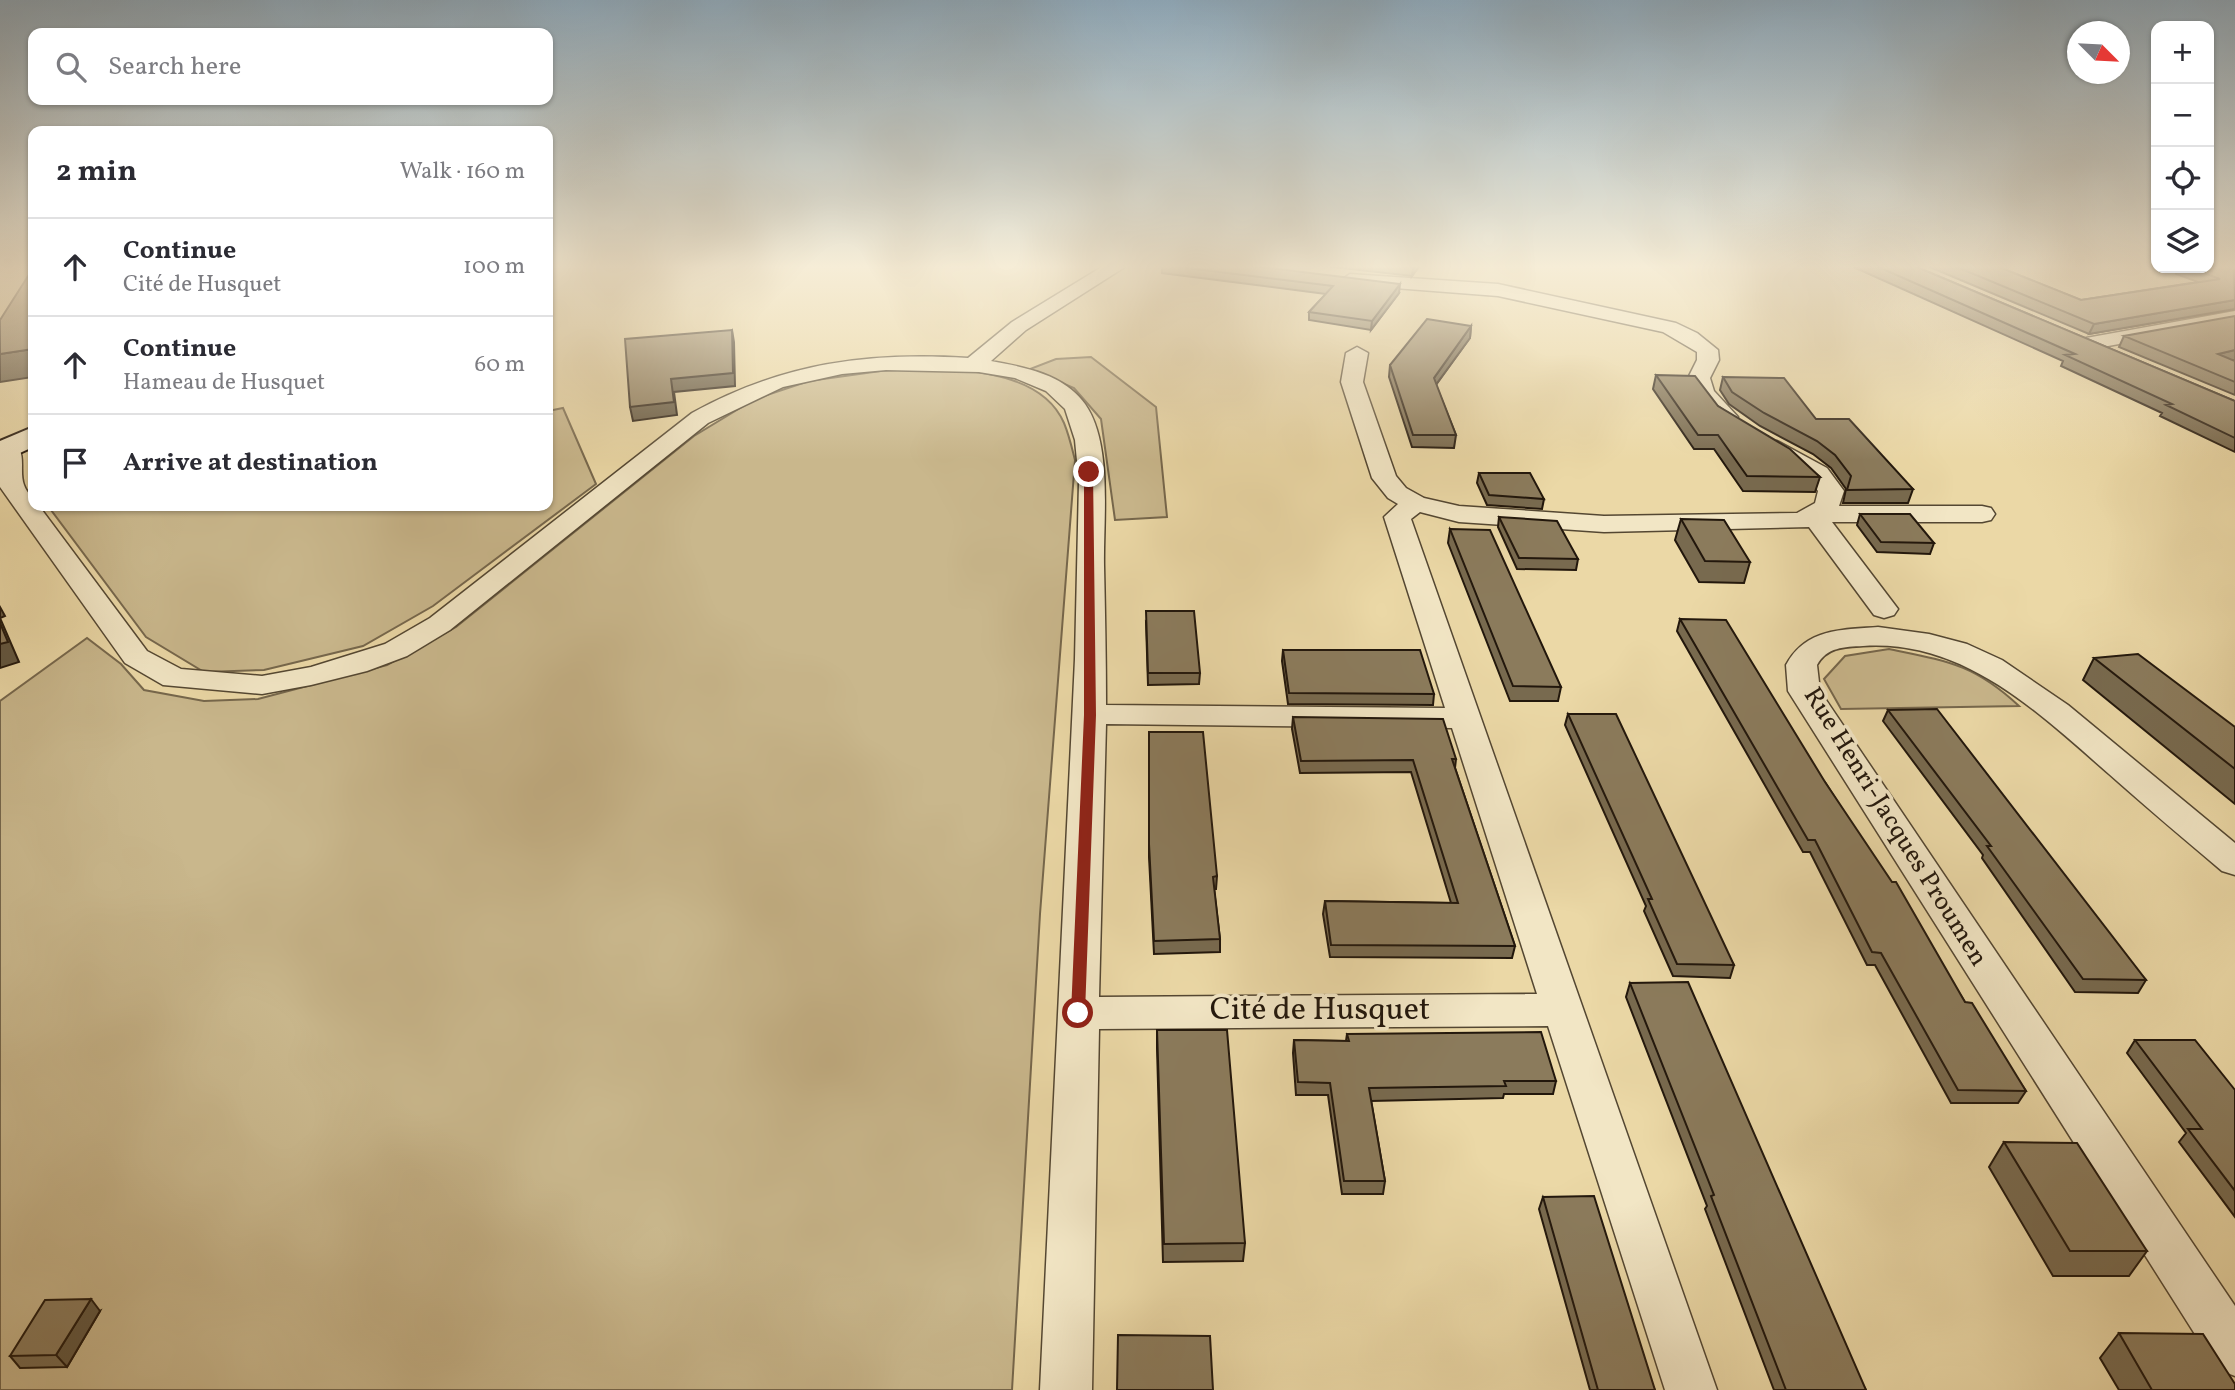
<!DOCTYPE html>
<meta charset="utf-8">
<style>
body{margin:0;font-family:Vollkorn,serif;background:#f7f7f7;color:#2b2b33}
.controls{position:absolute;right:21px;top:21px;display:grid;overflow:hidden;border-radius:14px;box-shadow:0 2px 5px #0004}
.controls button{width:63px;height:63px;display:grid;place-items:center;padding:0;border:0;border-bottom:2px solid #e1e1e2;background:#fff;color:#2b2b33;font:35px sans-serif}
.compass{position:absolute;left:2067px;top:21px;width:63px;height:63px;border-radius:50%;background:#fff;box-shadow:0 2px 5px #0004;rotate:114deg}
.stop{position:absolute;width:21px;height:21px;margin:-16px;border:5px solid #8f2418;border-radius:50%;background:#fff}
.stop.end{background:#8f2418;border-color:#fff;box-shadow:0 2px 7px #0008}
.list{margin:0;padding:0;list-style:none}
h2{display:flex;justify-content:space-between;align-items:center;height:91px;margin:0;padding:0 28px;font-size:30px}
h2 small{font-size:23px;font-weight:400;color:#7c7c81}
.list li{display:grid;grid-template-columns:46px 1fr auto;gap:21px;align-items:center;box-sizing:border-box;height:98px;padding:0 28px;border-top:2px solid #e1e1e2}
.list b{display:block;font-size:26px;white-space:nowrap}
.list p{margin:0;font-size:23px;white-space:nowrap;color:#7c7c81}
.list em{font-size:23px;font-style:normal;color:#7c7c81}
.icon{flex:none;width:38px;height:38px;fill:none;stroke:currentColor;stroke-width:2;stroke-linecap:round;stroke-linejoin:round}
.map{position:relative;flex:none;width:2235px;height:1390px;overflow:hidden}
.search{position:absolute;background:#fff;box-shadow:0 2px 5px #0004;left:28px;top:28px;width:525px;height:77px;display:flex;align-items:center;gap:18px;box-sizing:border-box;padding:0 24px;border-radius:14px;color:#7c7c81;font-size:26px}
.panel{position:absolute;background:#fff;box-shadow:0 2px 5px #0004;left:28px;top:126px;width:525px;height:385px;border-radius:14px}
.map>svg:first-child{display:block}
</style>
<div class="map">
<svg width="2235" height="1390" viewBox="0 0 2235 1390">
<rect width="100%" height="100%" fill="#ebd8a6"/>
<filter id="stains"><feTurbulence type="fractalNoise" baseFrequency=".00286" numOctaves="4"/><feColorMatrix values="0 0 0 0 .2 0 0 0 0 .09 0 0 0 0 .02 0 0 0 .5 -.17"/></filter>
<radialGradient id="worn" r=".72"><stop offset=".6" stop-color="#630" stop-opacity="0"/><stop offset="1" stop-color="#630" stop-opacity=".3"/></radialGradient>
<path fill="#c9b78c" stroke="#76674c" stroke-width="2" d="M 1091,357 L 1156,407 L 1167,517 L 1115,520 L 1101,419 L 1074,388 L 1030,369 L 1056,359 Z
M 940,368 C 984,372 1044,377 1064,423 C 1069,435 1072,448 1075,460 L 1040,914 L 1012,1390 L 0,1390 L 0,701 L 87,638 L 121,664 L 144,690 L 204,701 L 258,699 L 387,665 L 456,627 L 694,436 L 755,399 L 809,381 L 888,370 Z
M 563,408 L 596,484 L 433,606 L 363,646 L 264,670 L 204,672 L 146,637 L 48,506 L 548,506 L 548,411 Z
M 1889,649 C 1947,661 1974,664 2019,706 L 1841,709 L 1824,679 L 1845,656 Z"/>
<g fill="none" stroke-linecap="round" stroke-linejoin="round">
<defs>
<path id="street" d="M 1105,265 L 1128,265 L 1026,330 L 991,361 C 1024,367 1064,374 1085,404 C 1113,444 1103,519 1104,566 C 1105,612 1106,658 1106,705 L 1445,708 L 1384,517 L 1398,504 L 1388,498 L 1372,478 L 1341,382 L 1346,353 L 1357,347 L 1368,353 L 1363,382 L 1396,476 L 1406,488 L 1424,498 L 1459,506 L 1604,516 L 1797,513 L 1815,503 L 1818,491 L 1809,478 L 1769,453 L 1765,448 L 1769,443 L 1777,441 L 1827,468 L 1844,491 L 1839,506 L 1982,506 L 1991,508 L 1995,514 L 1991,520 L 1982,522 L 1832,522 L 1898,609 L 1894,615 L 1884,618 L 1874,615 L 1809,527 L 1604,532 L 1459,522 L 1420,512 L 1411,519 L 1717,1390 L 1665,1390 L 1548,1026 L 1099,1029 L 1092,1390 L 1040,1390 L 1075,659 L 1079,482 L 1075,440 L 1065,409 L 1046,391 L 1015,378 L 979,372 L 886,370 L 842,374 L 783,387 L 708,423 L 450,630 L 407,656 L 367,671 L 311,685 L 262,694 L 163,685 L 125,663 L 0,487 L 0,446 L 9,443 L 17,445 C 26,457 19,472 24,485 C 27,494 33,495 33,506 L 39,506 L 147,651 L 181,669 L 262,676 L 311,667 L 385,644 L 430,618 L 692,413 C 783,363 866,352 968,358 L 1012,322 ZM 1106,724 L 1452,728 L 1537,994 L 1099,997 Z
M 1350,274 L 1498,284 L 1676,323 L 1697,333 L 1718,350 L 1719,360 L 1710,378 L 1714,391 L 1738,417 L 1735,422 C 1712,428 1693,398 1688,378 L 1697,360 L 1697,352 L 1663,332 L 1498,296 L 1343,284 L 1341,280 Z
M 2235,311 L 2235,323 L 2086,350 L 2076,344 L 2086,338 Z
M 1878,627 L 1929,634 L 1967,644 L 2002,660 L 2068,705 L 2235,843 L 2235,875 L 2222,871 C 2184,839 2146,807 2109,774 C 2039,713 1964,639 1863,646 C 1844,647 1827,647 1817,665 L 1820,691 L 2235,1306 L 2235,1376 L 2217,1369 L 1788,691 L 1786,665 C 1806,628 1841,630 1878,627 Z"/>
<path id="secondary" d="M 33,427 L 33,447 L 0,462 L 0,441 Z"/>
</defs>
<use href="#street" stroke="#544732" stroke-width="3"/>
<use href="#secondary" stroke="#22170c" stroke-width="4"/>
<use href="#street" fill="#f2e6c5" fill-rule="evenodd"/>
<use href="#secondary" fill="#f2e6c5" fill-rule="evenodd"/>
</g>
<path fill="#786a4f" stroke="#22170c" stroke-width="2" d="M 1162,265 L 1399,293 L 1371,330 L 1309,320 L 1309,312 L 1326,294 L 1162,273 Z
M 1316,265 L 1419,265 L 1412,276 Z
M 1849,265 L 1912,265 L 2235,401 L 2235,452 L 2160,416 L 2162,413 L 2061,366 L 2063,361 Z
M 1925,265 L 1994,265 L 2081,300 L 2198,282 L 2176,274 L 2177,271 L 2167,268 L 2209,268 L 2235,266 L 2235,309 L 2089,334 Z
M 1471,326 L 1470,338 L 1436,385 L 1456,435 L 1454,448 L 1412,447 L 1389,377 L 1390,365 Z
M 2124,336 L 2235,361 L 2235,395 L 2119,347 Z
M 1656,375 L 1718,406 L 1820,477 L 1815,492 L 1743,491 L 1714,449 L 1694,449 L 1653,389 Z
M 1723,377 L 1816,419 L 1913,489 L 1908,503 L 1843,503 L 1846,489 L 1831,468 L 1813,454 L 1760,426 L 1729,404 L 1720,390 Z
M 1479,473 L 1544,499 L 1542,509 L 1487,505 L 1477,483 Z
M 1860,514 L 1934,543 L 1930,554 L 1877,552 L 1857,525 Z
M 1499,517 L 1578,559 L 1576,570 L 1517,569 L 1498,527 Z
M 1681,519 L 1750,562 L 1744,583 L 1699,582 L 1675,540 Z
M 1450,529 L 1561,687 L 1558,701 L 1510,701 L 1448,543 Z
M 1680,619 L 1825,782 L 1965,1002 L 2026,1091 L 2018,1103 L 1951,1103 L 1875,965 L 1867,965 L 1810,852 L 1803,852 L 1677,631 Z
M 1146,622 L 1200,673 L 1199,684 L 1148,685 Z
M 1283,650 L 1434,694 L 1433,705 L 1288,704 L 1282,661 Z
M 2094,658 L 2235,727 L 2235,804 L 2083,680 Z
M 1888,710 L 2146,980 L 2138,993 L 2075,992 L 1982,858 L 1983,855 L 1883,721 Z
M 1568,714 L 1734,965 L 1730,978 L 1673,976 L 1644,911 L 1646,906 L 1565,725 Z
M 1293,717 L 1456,759 L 1455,768 L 1515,946 L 1512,958 L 1330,957 L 1323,914 L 1325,901 L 1451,903 L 1411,772 L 1300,773 L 1292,729 Z
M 1149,732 L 1217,876 L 1216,889 L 1214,889 L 1220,939 L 1220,952 L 1154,954 L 1149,857 Z
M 1630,983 L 1866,1390 L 1774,1390 L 1705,1209 L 1707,1206 L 1626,997 Z
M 1157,1030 L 1245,1243 L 1243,1261 L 1163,1262 L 1157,1048 Z
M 1347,1034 L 1556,1081 L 1553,1094 L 1504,1094 L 1503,1098 L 1371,1101 L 1385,1181 L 1383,1194 L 1342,1194 L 1328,1095 L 1296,1095 L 1293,1053 L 1294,1040 L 1346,1041 Z
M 2135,1040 L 2235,1090 L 2235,1217 L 2179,1142 L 2186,1133 L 2127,1053 Z
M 2004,1142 L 2147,1251 L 2129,1276 L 2053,1276 L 1989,1167 Z
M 1543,1197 L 1655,1390 L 1590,1390 L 1539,1209 Z
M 100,1311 L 67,1367 L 20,1368 L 10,1356 Z
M 2119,1333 L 2235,1390 L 2119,1390 L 2100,1358 Z"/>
<path fill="#615640" stroke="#22170c" stroke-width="2" d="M 1415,265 L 1419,265 L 1419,267 L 1412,276 L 1413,268 Z
M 1400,284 L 1399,293 L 1371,330 L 1372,321 Z
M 2235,300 L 2235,309 L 2089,334 L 2094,324 Z
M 1471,326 L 1470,338 L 1432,390 L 1434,378 Z
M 732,330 L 734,342 L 735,386 L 674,392 L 677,415 L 633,421 L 630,407 L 671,379 Z
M 33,349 L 33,377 L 0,382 L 0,354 Z
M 2235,350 L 2235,360 L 2212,365 L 2218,354 Z
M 0,607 L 5,616 L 0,618 L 19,662 L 0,668 Z
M 91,1299 L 100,1311 L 67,1367 L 56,1355 Z"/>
<path fill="#8b7b5c" stroke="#22170c" stroke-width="2" d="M 1164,265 L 1245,265 L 1400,284 L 1372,321 L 1309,312 L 1333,286 Z
M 1391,265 L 1415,265 L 1413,268 Z
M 1874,265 L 1912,265 L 2235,401 L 2235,438 L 2166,405 L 2172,404 L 2065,355 L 2075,354 Z
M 1952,265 L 1994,265 L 2081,300 L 2220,279 L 2190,268 L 2209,268 L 2209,265 L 2234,265 L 2235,300 L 2094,324 Z
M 30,273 L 33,273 L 33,349 L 0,354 L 0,320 Z
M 2235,316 L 2235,350 L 2218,354 L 2235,361 L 2235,382 L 2124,336 Z
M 1427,319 L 1471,326 L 1434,378 L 1456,435 L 1413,435 L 1390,365 Z
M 732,330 L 733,373 L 671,379 L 674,402 L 630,407 L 625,339 Z
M 1656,375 L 1695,376 L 1718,406 L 1790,449 L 1820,477 L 1747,476 L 1718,435 L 1698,435 Z
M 1723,377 L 1784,378 L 1816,419 L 1849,419 L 1913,489 L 1847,490 L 1851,476 L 1835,455 L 1817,441 L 1764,413 L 1732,392 Z
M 1479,473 L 1530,473 L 1544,499 L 1489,495 Z
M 1860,514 L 1910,514 L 1934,543 L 1881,542 Z
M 1499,517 L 1557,521 L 1578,559 L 1519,558 Z
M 1681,519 L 1724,520 L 1750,562 L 1705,561 Z
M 1450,529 L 1490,530 L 1561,687 L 1513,686 Z
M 1146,611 L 1194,611 L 1200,673 L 1148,673 Z
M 1680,619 L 1726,620 L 1825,782 L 1892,882 L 1896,882 L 1965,1002 L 1972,1003 L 2026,1091 L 1958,1090 L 1881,953 L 1872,952 L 1815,840 L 1808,840 Z
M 0,623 L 8,642 L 0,644 Z
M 1283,650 L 1420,650 L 1434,694 L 1289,693 Z
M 2138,654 L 2235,727 L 2235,769 L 2094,658 Z
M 1937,709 L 2146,980 L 2083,979 L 1987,846 L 1991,846 L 1888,710 Z
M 1568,714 L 1616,714 L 1734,965 L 1677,964 L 1648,899 L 1652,899 Z
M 1293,717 L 1443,719 L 1456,759 L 1452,759 L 1515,946 L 1331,945 L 1325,901 L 1458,903 L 1413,760 L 1301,761 Z
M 1149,732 L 1203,732 L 1217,876 L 1213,877 L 1220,939 L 1154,941 L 1149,844 Z
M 1688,982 L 1866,1390 L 1786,1390 L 1711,1196 L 1714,1195 L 1630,983 Z
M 1157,1030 L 1227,1030 L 1245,1243 L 1164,1244 Z
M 1541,1032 L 1556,1081 L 1504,1081 L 1506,1086 L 1369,1088 L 1385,1181 L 1344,1181 L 1330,1083 L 1298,1082 L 1294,1040 L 1349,1041 L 1347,1034 Z
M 2135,1040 L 2195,1040 L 2235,1090 L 2235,1191 L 2188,1129 L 2202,1129 Z
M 2004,1142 L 2077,1143 L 2147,1251 L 2070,1251 Z
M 1594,1196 L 1655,1390 L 1598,1390 L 1543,1197 Z
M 91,1299 L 56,1355 L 10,1356 L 45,1300 Z
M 2119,1333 L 2203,1334 L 2235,1384 L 2235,1390 L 2152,1390 Z
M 1118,1335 L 1210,1336 L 1213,1390 L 1117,1390 Z"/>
<linearGradient id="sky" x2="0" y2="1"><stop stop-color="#8ea8b9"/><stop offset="0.58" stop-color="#f6edd7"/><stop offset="1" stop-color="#f6edd7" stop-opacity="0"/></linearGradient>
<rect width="2235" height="460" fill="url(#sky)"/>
<path fill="#8f2418" d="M 1089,470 L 1093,472 L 1096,715 L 1085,1013 L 1078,1019 L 1071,1013 L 1084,715 L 1084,472 Z"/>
<g text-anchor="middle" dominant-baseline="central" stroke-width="7" stroke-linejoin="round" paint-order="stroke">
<g font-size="26" fill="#22170c" stroke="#f2e6c5">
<text transform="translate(1895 827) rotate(58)">Rue Henri-Jacques Proumen</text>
</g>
<g font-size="32" fill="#22170c" stroke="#f2e6c5">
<text x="1320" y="1011">Cité de Husquet</text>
</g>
</g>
<rect width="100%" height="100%" filter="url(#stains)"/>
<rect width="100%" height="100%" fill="url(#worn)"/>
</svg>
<div class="controls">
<button>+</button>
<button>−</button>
<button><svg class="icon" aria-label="locate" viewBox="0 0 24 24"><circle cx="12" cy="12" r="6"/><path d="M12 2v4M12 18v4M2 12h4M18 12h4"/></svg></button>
<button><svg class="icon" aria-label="layers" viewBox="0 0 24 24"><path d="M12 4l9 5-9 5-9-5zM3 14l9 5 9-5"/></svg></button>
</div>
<svg class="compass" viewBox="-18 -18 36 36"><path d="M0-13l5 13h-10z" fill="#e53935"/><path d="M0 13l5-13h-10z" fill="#7c7c81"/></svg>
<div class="stop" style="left:1078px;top:1013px"></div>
<div class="stop end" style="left:1089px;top:472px"></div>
<div class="search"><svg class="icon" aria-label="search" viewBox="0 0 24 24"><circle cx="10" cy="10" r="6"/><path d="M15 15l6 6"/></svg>Search here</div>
<section class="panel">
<h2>2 min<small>Walk · 160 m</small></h2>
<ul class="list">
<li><svg class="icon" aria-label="ahead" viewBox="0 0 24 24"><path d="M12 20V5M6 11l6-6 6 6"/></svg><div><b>Continue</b><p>Cité de Husquet</p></div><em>100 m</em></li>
<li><svg class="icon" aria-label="ahead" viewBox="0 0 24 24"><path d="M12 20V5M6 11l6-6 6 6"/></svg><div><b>Continue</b><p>Hameau de Husquet</p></div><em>60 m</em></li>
<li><svg class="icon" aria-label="arrive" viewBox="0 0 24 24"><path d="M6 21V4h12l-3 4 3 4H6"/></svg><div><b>Arrive at destination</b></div></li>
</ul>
</section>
</div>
